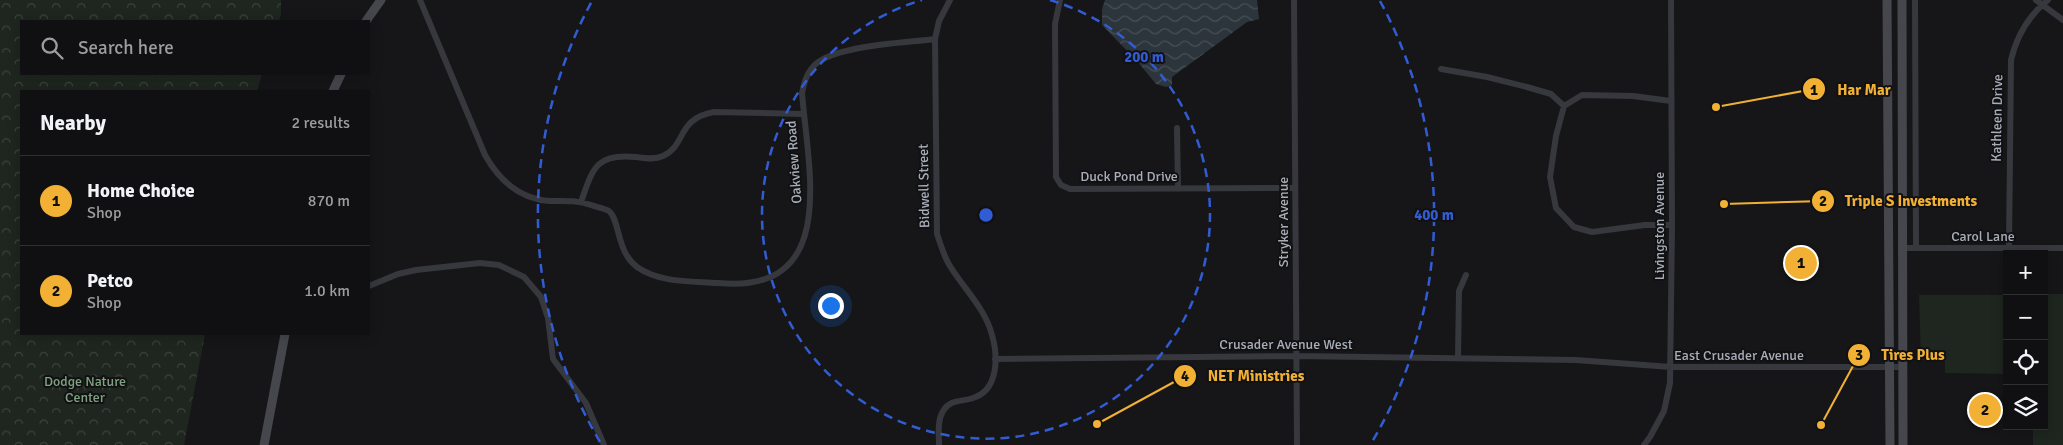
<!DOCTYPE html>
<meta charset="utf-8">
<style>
body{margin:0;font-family:Signika,sans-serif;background:#1e1e20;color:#f1f3f6}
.controls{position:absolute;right:15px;bottom:15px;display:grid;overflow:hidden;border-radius:0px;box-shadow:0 2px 12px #0003}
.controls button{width:45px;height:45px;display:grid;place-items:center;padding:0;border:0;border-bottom:1px solid #303032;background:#101012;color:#f1f3f6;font:25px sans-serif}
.you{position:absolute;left:830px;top:305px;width:18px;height:18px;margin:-12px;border:4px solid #fff;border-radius:50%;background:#1a73e8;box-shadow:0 0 0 8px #1a73e833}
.badge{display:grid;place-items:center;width:32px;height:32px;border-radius:50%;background:#f2b134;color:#111;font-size:16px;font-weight:700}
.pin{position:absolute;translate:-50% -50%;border:2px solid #fff;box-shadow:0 1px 5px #0006}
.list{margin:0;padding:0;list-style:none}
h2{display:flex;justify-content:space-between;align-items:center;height:65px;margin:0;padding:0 20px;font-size:21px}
h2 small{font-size:16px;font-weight:400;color:#9c9d9f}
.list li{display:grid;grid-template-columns:32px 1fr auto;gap:15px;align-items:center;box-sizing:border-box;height:90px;padding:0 20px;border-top:1px solid #303032}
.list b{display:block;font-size:19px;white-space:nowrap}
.list p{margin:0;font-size:16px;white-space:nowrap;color:#9c9d9f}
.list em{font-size:16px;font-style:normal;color:#9c9d9f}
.icon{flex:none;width:28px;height:28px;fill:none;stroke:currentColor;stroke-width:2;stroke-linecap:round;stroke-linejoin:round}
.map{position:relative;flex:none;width:2063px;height:445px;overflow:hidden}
.search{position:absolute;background:#101012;box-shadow:0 2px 12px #0003;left:20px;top:20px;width:350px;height:55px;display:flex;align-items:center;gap:12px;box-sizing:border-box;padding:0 18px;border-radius:0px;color:#9c9d9f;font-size:19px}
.panel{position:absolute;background:#101012;box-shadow:0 2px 12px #0003;left:20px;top:90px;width:350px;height:245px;border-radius:0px}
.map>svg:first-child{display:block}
</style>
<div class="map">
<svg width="2063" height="445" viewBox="0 0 2063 445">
<defs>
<pattern id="forest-crowns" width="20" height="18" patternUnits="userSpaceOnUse" patternTransform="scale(1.25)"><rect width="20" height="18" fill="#1e261f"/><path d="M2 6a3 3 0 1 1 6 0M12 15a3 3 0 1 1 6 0" fill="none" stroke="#3c433d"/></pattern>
<pattern id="water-waves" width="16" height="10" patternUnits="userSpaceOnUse" patternTransform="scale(1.25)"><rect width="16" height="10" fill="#2c353c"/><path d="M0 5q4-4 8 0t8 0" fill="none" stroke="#485056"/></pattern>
</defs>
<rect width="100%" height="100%" fill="#161618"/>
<path fill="#1e261f" d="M 2044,294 L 2063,294 L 2063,445 L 2033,445 L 2033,426 L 2044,426 Z
M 1919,295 L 2007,295 L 2007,374 L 1945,373 L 1945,362 L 1921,360 Z"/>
<path fill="url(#forest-crowns)" d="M 0,0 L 281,0 L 281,14 L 279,21 L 21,21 L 21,74 L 262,74 L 257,91 L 21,91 L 21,334 L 205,334 L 184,445 L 0,445 Z"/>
<path fill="url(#water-waves)" d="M 1105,0 L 1257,0 L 1259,19 L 1247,22 L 1172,77 L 1172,85 L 1166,87 L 1156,84 L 1137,61 L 1102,25 L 1102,9 Z"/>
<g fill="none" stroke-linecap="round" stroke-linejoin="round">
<path stroke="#37383d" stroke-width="6" d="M 420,0 L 485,155 C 499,180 520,199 550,201 C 564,201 577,200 591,205 C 596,207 604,208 609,211 C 620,220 616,251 637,267 C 660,283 691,281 718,283 C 840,295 808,170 802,93 C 804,84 806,75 812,68 C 829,45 907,43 935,39
M 1060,0 L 1055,24 L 1056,177 L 1061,185 L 1070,189 L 1295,188
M 1294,0 L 1297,445
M 1915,0 L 1916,248
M 2036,0 L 2063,20
M 1441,69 L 1487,77 L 1527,87 L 1551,94 L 1564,106
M 1671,101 L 1633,96 L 1582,95 L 1564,106 L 1556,136 L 1550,177 L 1556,208 L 1574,227 L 1592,232 L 1645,225 L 1672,225
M 1177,128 L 1178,189
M 581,202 C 593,168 596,153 636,157 C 645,158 654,160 663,156 C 687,145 676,119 714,112 L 804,114
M 1902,248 L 2063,248
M 2009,248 L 2011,60 C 2017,35 2028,16 2048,0
M 369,286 L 398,274 L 416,270 L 480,263 L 499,265 L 524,277 L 541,297 L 548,318 L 553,359 L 586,403 L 604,445
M 1458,358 L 1459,291 L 1466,275
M 995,359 L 1296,356 L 1576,360 L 1671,367 L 1903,367
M 939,445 C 939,434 937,421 943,411 C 950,399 962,402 973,398 C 999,390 998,356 992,335 C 985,308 964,289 950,266 C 944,257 941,245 937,234 L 935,39 L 939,21 L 950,0
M 1644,445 L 1650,437 L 1664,411 L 1670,383 L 1672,225 L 1671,0"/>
<path stroke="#45474d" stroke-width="9" d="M 1887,0 L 1890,445
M 1902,0 L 1903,445
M 366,21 L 381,0
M 333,91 L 341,74
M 264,445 L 285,334"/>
</g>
<g fill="none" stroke="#325cd3" stroke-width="2.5" stroke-dasharray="9 6">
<path d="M1050 0A224 224 0 1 1 922 0"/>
<path d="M600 442A448 448 0 0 1 592 1M1380 1A448 448 0 0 1 1372 442"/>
</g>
<g text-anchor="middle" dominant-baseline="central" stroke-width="4" stroke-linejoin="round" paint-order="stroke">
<g font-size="14" fill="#a8adb8" stroke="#111113">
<text transform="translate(1997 118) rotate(-89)">Kathleen Drive</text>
<text transform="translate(794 162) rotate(-94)">Oakview Road</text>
<text x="1129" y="176">Duck Pond Drive</text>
<text transform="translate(924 186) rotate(-91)">Bidwell Street</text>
<text transform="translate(1283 222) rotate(-90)">Stryker Avenue</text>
<text transform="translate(1659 226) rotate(-90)">Livingston Avenue</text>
<text x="1983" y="236">Carol Lane</text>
<text x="1286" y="344">Crusader Avenue West</text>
<text x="1739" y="355">East Crusader Avenue</text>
</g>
<g font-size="14" fill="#7fa381" stroke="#111113">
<text x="85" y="381">Dodge Nature<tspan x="85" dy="16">Center</tspan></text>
</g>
</g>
<circle cx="986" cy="215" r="8" fill="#325cd3" stroke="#111113" stroke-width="2.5"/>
<g font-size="15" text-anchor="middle" font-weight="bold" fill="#325cd3" stroke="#111113" stroke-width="4" stroke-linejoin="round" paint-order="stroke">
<text x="1144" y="62">200 m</text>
<text x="1434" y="220">400 m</text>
</g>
<path fill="none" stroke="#f2b134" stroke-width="2" d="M1716 107L1814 89M1724 204L1823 201M1821 425L1859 355M1097 424L1185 376"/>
<g fill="#f2b134" stroke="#111113" stroke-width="2">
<circle cx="1716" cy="107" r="5"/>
<circle cx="1724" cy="204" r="5"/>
<circle cx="1821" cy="425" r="5"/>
<circle cx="1097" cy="424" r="5"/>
<circle cx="1814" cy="89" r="12"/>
<circle cx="1823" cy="201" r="12"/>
<circle cx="1859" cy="355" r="12"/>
<circle cx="1185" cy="376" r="12"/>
</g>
<g font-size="15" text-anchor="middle" font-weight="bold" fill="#111">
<text x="1814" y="95">1</text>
<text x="1823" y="206">2</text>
<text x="1859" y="360">3</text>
<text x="1185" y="381">4</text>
</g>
<g font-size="15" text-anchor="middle" font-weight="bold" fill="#f2b134" stroke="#111113" stroke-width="4" stroke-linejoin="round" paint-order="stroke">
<text x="1864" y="95">Har Mar</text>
<text x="1911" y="206">Triple S Investments</text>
<text x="1913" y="360">Tires Plus</text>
<text x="1256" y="381">NET Ministries</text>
</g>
</svg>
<div class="controls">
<button>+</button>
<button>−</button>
<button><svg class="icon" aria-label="locate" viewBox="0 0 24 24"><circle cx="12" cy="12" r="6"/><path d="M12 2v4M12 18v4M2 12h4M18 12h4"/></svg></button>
<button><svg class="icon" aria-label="layers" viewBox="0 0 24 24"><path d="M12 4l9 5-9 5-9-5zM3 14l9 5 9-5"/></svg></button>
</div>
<div class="you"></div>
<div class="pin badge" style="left:1801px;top:263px">1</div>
<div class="pin badge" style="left:1985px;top:410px">2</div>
<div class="search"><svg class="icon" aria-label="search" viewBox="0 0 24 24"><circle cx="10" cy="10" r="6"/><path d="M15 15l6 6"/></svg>Search here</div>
<section class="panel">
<h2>Nearby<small>2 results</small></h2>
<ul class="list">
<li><span class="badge">1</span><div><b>Home Choice</b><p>Shop</p></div><em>870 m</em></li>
<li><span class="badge">2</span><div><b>Petco</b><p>Shop</p></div><em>1.0 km</em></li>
</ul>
</section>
</div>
